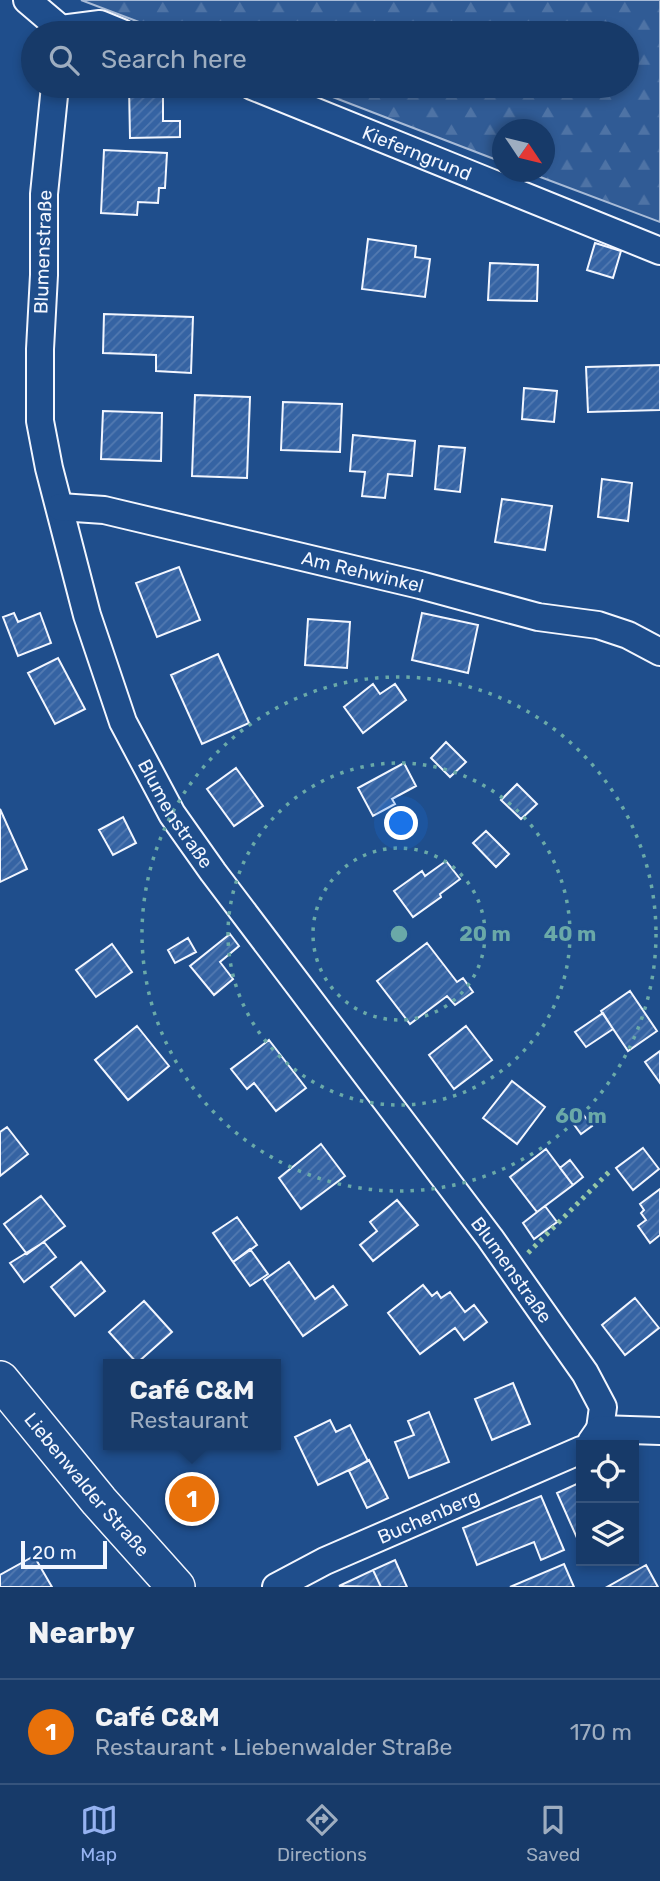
<!DOCTYPE html>
<meta charset="utf-8">
<style>
body{margin:0;font-family:Rubik,sans-serif;background:#244571;color:#f1f3f6}
.controls{position:absolute;right:21px;bottom:21px;display:grid;overflow:hidden;border-radius:0px;box-shadow:0 4px 10px #0003}
.controls button{width:63px;height:63px;display:grid;place-items:center;padding:0;border:0;border-bottom:2px solid #36547d;background:#173a69;color:#f1f3f6;font:35px sans-serif}
.compass{position:absolute;left:492px;top:119px;width:63px;height:63px;border-radius:50%;background:#173a69;box-shadow:0 4px 10px #0003;rotate:125deg}
.scale{position:absolute;left:21px;bottom:18px;width:86px;box-sizing:border-box;padding-left:7px;border:4px solid #f2f6ff;border-top:0;font-size:19px;line-height:24px;white-space:nowrap;color:#f2f6ff;-webkit-text-stroke:5px #1f4e8c;paint-order:stroke}
.you{position:absolute;left:402px;top:824px;width:24px;height:24px;margin:-18px;border:5px solid #fff;border-radius:50%;background:#1a73e8;box-shadow:0 0 0 10px #1a73e833}
.badge{display:grid;place-items:center;width:46px;height:46px;border-radius:50%;background:#95b2f1;color:#fff;font-size:23px;font-weight:700}
.pin{position:absolute;translate:-50% -50%;border:4px solid #fff;box-shadow:0 2px 7px #0006}
.popup{position:absolute;left:103px;top:1359px;width:178px;height:91px;box-sizing:border-box;display:grid;place-content:center;border-radius:0px;background:#173a69;filter:drop-shadow(0 2px 5px #0005);font-size:23px;white-space:nowrap;color:#9eadc0}
.popup b{font-size:26px;color:#f1f3f6}
.popup::after{content:'';position:absolute;left:50%;top:100%;margin-left:-14px;border:14px solid transparent;border-top-color:#173a69}
.list{margin:0;padding:0;list-style:none}
h2{display:flex;justify-content:space-between;align-items:center;height:91px;margin:0;padding:0 28px;font-size:30px}
h2 small{font-size:23px;font-weight:400;color:#9eadc0}
.list li{display:grid;grid-template-columns:46px 1fr auto;gap:21px;align-items:center;box-sizing:border-box;height:105px;padding:0 28px;border-top:2px solid #36547d}
.list b{display:block;font-size:26px;white-space:nowrap}
.list p{margin:0;font-size:23px;white-space:nowrap;color:#9eadc0}
.list em{font-size:23px;font-style:normal;color:#9eadc0}
.icon{flex:none;width:38px;height:38px;fill:none;stroke:currentColor;stroke-width:2;stroke-linecap:round;stroke-linejoin:round}
.map{position:relative;flex:none;width:660px;height:1587px;overflow:hidden}
.search{position:absolute;background:#173a69;box-shadow:0 4px 10px #0003;left:21px;right:21px;top:21px;height:77px;display:flex;align-items:center;gap:18px;box-sizing:border-box;padding:0 24px;border-radius:38px;color:#9eadc0;font-size:26px}
.sheet{height:196px;background:#173a69}
nav{display:flex;justify-content:space-around;align-items:center;box-sizing:border-box;height:98px;border-top:2px solid #36547d;background:#173a69;font-size:19px;color:#9eadc0}
nav a{display:grid;justify-items:center;gap:4px}
nav .on{color:#95b2f1}
.map>svg:first-child{display:block}
</style>
<div class="map">
<svg width="660" height="1587" viewBox="0 0 660 1587">
<defs>
<pattern id="forest-firs" width="22" height="20" patternUnits="userSpaceOnUse" patternTransform="scale(1.75)"><rect width="22" height="20" fill="#305b95"/><path d="M5 1l3.5 6h-7zM16 11l3.5 6h-7z" fill="#4e73a5"/></pattern>
<pattern id="building-hatch" width="6" height="6" patternUnits="userSpaceOnUse" patternTransform="scale(1.75)"><rect width="6" height="6" fill="#3563a3"/><path d="M-1 1l2-2M0 6l6-6M5 7l2-2" fill="none" stroke="#537ab1"/></pattern>
</defs>
<rect width="100%" height="100%" fill="#1f4e8c"/>
<path fill="url(#forest-firs)" stroke="#a8bbd7" stroke-width="2" d="M 81,0 L 660,0 L 660,222 L 527,172 L 544,172 L 544,130 L 503,130 L 502,162 L 304,86 L 627,86 L 627,33 L 168,33 Z"/>
<path fill="url(#building-hatch)" stroke="#f2f6ff" stroke-width="2" d="M 129,86 L 179,86 L 179,90 L 163,90 L 163,121 L 180,121 L 180,137 L 130,138 Z
M 104,150 L 167,153 L 165,188 L 159,188 L 158,203 L 138,202 L 137,215 L 101,213 Z
M 368,239 L 416,246 L 415,257 L 430,259 L 425,297 L 362,289 Z
M 595,243 L 621,251 L 613,278 L 587,270 Z
M 490,263 L 538,265 L 537,301 L 488,300 Z
M 104,314 L 193,317 L 191,373 L 156,371 L 156,355 L 103,353 Z
M 660,365 L 660,410 L 588,412 L 586,367 Z
M 524,388 L 557,391 L 554,422 L 522,419 Z
M 195,395 L 250,397 L 247,478 L 192,476 Z
M 283,402 L 342,404 L 340,452 L 281,450 Z
M 103,411 L 162,413 L 161,461 L 101,459 Z
M 353,435 L 415,441 L 412,476 L 388,474 L 385,498 L 362,496 L 365,472 L 350,471 Z
M 439,446 L 465,448 L 460,492 L 435,489 Z
M 602,479 L 632,483 L 628,521 L 598,517 Z
M 502,499 L 552,506 L 545,550 L 495,542 Z
M 179,567 L 200,620 L 157,637 L 136,583 Z
M 14,613 L 18,622 L 40,613 L 51,643 L 18,656 L 3,617 Z
M 422,613 L 478,625 L 468,673 L 412,660 Z
M 308,619 L 350,622 L 347,668 L 305,665 Z
M 218,654 L 249,723 L 202,744 L 171,675 Z
M 58,658 L 85,709 L 55,724 L 28,673 Z
M 373,684 L 380,694 L 395,684 L 406,700 L 363,733 L 344,707 Z
M 446,742 L 466,762 L 450,777 L 431,758 Z
M 404,763 L 416,786 L 392,799 L 395,804 L 373,816 L 358,788 Z
M 236,768 L 263,806 L 234,826 L 207,789 Z
M 517,784 L 537,804 L 521,819 L 501,800 Z
M 0,809 L 27,869 L 0,882 Z
M 123,817 L 136,843 L 113,855 L 99,830 Z
M 486,831 L 509,854 L 496,867 L 473,843 Z
M 446,861 L 460,879 L 440,894 L 441,897 L 413,917 L 394,891 L 422,871 L 425,876 Z
M 230,934 L 239,946 L 220,962 L 233,979 L 214,995 L 190,966 Z
M 188,938 L 196,952 L 175,963 L 168,950 Z
M 427,943 L 457,982 L 463,978 L 473,992 L 455,1005 L 447,996 L 410,1024 L 377,981 Z
M 112,944 L 132,972 L 96,997 L 76,970 Z
M 630,991 L 657,1031 L 628,1051 L 601,1011 Z
M 603,1013 L 613,1029 L 586,1047 L 575,1032 Z
M 137,1026 L 169,1066 L 128,1100 L 95,1060 Z
M 466,1026 L 492,1060 L 454,1089 L 429,1055 Z
M 269,1040 L 306,1088 L 276,1111 L 254,1083 L 247,1089 L 231,1069 Z
M 660,1051 L 660,1083 L 645,1062 Z
M 512,1081 L 545,1107 L 517,1144 L 483,1118 Z
M 578,1108 L 592,1126 L 581,1134 L 567,1115 Z
M 7,1127 L 28,1154 L 0,1176 L 0,1132 Z
M 321,1144 L 345,1176 L 301,1209 L 279,1178 Z
M 643,1148 L 659,1169 L 633,1190 L 616,1168 Z
M 546,1149 L 573,1185 L 537,1212 L 510,1177 Z
M 570,1160 L 583,1177 L 573,1185 L 560,1168 Z
M 660,1189 L 660,1235 L 650,1243 L 638,1226 L 646,1220 L 641,1213 L 644,1210 L 640,1204 Z
M 41,1196 L 65,1226 L 27,1254 L 4,1224 Z
M 397,1200 L 418,1225 L 373,1261 L 360,1245 L 377,1231 L 370,1222 Z
M 545,1206 L 557,1222 L 534,1239 L 523,1223 Z
M 237,1217 L 257,1245 L 233,1262 L 213,1233 Z
M 44,1242 L 56,1257 L 24,1282 L 10,1263 Z
M 250,1249 L 268,1274 L 250,1286 L 233,1262 Z
M 81,1262 L 105,1291 L 75,1316 L 51,1287 Z
M 289,1262 L 315,1299 L 333,1286 L 347,1305 L 303,1336 L 264,1280 Z
M 423,1285 L 432,1296 L 437,1292 L 441,1298 L 450,1292 L 465,1312 L 474,1305 L 487,1322 L 464,1340 L 455,1328 L 420,1354 L 388,1313 Z
M 635,1298 L 659,1328 L 625,1355 L 602,1325 Z
M 144,1301 L 172,1332 L 137,1363 L 109,1332 Z
M 513,1383 L 530,1424 L 492,1440 L 475,1399 Z
M 429,1412 L 449,1462 L 409,1478 L 395,1442 L 414,1435 L 408,1421 Z
M 330,1420 L 336,1432 L 350,1425 L 368,1461 L 318,1485 L 295,1437 Z
M 369,1460 L 388,1498 L 367,1508 L 349,1471 Z
M 581,1482 L 581,1536 L 577,1538 L 557,1493 Z
M 541,1496 L 564,1550 L 541,1560 L 534,1542 L 477,1565 L 463,1528 Z
M 34,1556 L 52,1587 L 0,1587 L 0,1575 Z
M 395,1560 L 407,1587 L 381,1587 L 373,1570 Z
M 564,1564 L 574,1587 L 510,1587 Z
M 646,1565 L 658,1587 L 607,1587 Z
M 373,1570 L 381,1587 L 339,1586 Z"/>
<g fill="none" stroke-linecap="round" stroke-linejoin="round">
<defs>
<g id="minor">
<path d="M 27,0 L 61,29 L 100,24 L 122,33"/>
<path id="s1" d="M 55,86 L 44,194 L 44,275 L 40,349 L 40,421 L 49,468 L 87,615 L 123,722 L 172,814 L 213,872 L 490,1238 L 585,1373 L 603,1407 L 600,1429"/>
<path id="s2" d="M 252,86 L 660,251"/>
<path id="s3" d="M 60,507 L 104,510 L 420,585 L 538,617 L 598,625 L 628,635 L 660,652"/>
<path d="M 591,1442 L 600,1429 L 660,1431"/>
<path id="s4" d="M 276,1587 L 325,1561 L 581,1450"/>
</g>
<g id="secondary">
<path id="s5" d="M 0,1380 L 99,1501 L 176,1587"/>
</g>
</defs>
<use href="#minor" stroke="#f2f6ff" stroke-width="30"/>
<use href="#secondary" stroke="#f2f6ff" stroke-width="40"/>
<use href="#minor" stroke="#1f4e8c" stroke-width="26"/>
<use href="#secondary" stroke="#1f4e8c" stroke-width="37"/>
<path stroke="#97c8a6" stroke-width="5" stroke-dasharray="3.5 5" stroke-linecap="butt" d="M 528,1253 L 611,1170"/>
</g>
<g fill="none" stroke="#6aa9a8" stroke-width="3.5" stroke-dasharray="3.5 7">
<circle cx="399" cy="934" r="86"/>
<circle cx="399" cy="934" r="171"/>
<circle cx="399" cy="934" r="257"/>
</g>
<g text-anchor="middle" dominant-baseline="central" stroke-width="5" stroke-linejoin="round" paint-order="stroke">
<g font-size="19" fill="#f2f6ff" stroke="#1f4e8c">
<text stroke="none"><textPath href="#s2" startOffset="178">Kieferngrund</textPath></text>
<text transform="translate(43 252) rotate(-88)">Blumenstraße</text>
<text stroke="none"><textPath href="#s3" startOffset="310">Am Rehwinkel</textPath></text>
<text stroke="none"><textPath href="#s1" startOffset="754">Blumenstraße</textPath></text>
<text stroke="none"><textPath href="#s1" startOffset="1321">Blumenstraße</textPath></text>
<text stroke="none"><textPath href="#s5" startOffset="136">Liebenwalder Straße</textPath></text>
<text stroke="none"><textPath href="#s4" startOffset="168">Buchenberg</textPath></text>
</g>
</g>
<circle cx="399" cy="934" r="10" fill="#6aa9a8" stroke="#1f4e8c" stroke-width="3.5"/>
<g font-size="21" text-anchor="middle" font-weight="bold" fill="#6aa9a8" stroke="#1f4e8c" stroke-width="5" stroke-linejoin="round" paint-order="stroke">
<text x="485" y="941">20 m</text>
<text x="570" y="941">40 m</text>
<text x="581" y="1123">60 m</text>
</g>
</svg>
<div class="controls">
<button><svg class="icon" aria-label="locate" viewBox="0 0 24 24"><circle cx="12" cy="12" r="6"/><path d="M12 2v4M12 18v4M2 12h4M18 12h4"/></svg></button>
<button><svg class="icon" aria-label="layers" viewBox="0 0 24 24"><path d="M12 4l9 5-9 5-9-5zM3 14l9 5 9-5"/></svg></button>
</div>
<svg class="compass" viewBox="-18 -18 36 36"><path d="M0-13l5 13h-10z" fill="#e53935"/><path d="M0 13l5-13h-10z" fill="#9eadc0"/></svg>
<div class="scale">20 m</div>
<div class="you"></div>
<div class="pin badge" style="left:192px;top:1499px;background:#e8710a">1</div>
<div class="popup"><b>Café C&amp;M</b>Restaurant</div>
<div class="search"><svg class="icon" aria-label="search" viewBox="0 0 24 24"><circle cx="10" cy="10" r="6"/><path d="M15 15l6 6"/></svg>Search here</div>
</div>
<section class="sheet">
<h2>Nearby<small></small></h2>
<ul class="list">
<li><span class="badge" style="background:#e8710a">1</span><div><b>Café C&amp;M</b><p>Restaurant · Liebenwalder Straße</p></div><em>170 m</em></li>
</ul>
</section>
<nav>
<a class="on"><svg class="icon" aria-label="map" viewBox="0 0 24 24"><path d="M3 6l6-2 6 2 6-2v14l-6 2-6-2-6 2zM9 4v14M15 6v14"/></svg>Map</a>
<a><svg class="icon" aria-label="directions" viewBox="0 0 24 24"><path d="M12 3l9 9-9 9-9-9zM9 14v-3h6M13 9l2 2-2 2"/></svg>Directions</a>
<a><svg class="icon" aria-label="saved" viewBox="0 0 24 24"><path d="M7 4h10v16l-5-4-5 4z"/></svg>Saved</a>
</nav>
